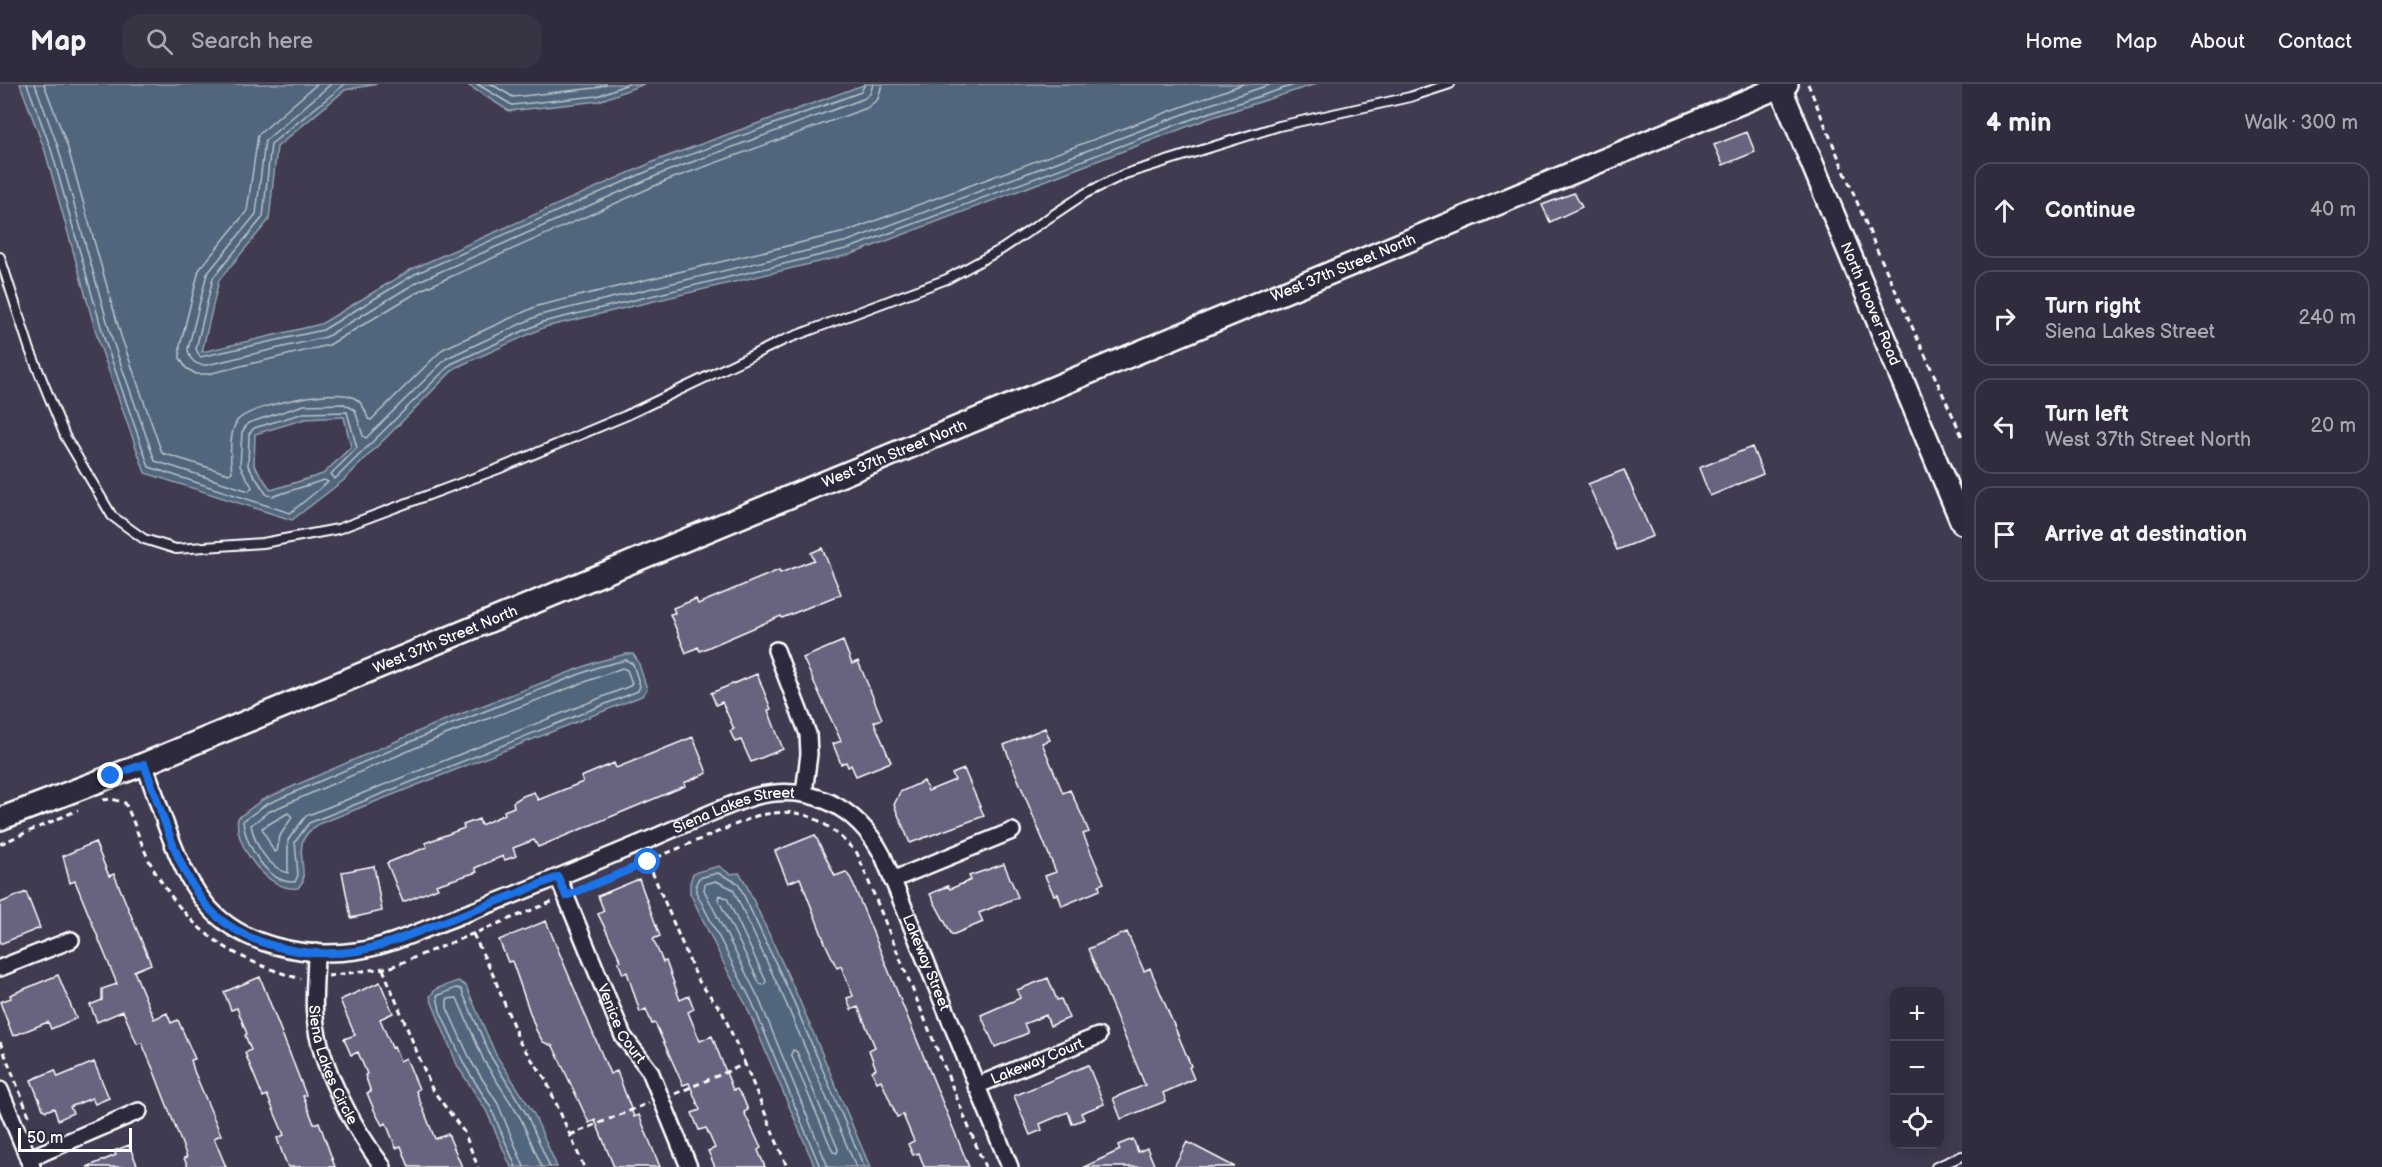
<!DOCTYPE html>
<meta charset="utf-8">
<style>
body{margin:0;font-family:"Balsamiq Sans",sans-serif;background:#383444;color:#f1f3f6}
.controls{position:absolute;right:18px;bottom:18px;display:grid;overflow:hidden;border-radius:12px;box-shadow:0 3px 15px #0003}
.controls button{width:54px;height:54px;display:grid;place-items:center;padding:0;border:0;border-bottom:2px solid #4b4857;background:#302c3d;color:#f1f3f6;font:30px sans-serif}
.scale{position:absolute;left:18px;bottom:15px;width:114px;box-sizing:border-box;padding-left:6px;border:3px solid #fff;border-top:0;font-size:16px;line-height:21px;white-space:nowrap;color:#fff;-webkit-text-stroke:4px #2f2a3d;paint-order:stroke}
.stop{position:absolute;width:18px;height:18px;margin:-14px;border:4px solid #1a73e8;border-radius:50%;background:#fff}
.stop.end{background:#1a73e8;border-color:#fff;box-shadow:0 2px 6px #0008}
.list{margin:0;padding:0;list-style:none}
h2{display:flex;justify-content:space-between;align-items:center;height:78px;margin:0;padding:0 24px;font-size:26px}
h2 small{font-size:20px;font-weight:400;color:#a8a7b0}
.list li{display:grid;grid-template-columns:39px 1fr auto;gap:18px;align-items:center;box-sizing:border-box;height:96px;margin:0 12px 12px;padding:0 12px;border:2px solid #4b4857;border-radius:18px}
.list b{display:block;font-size:22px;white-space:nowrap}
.list p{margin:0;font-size:20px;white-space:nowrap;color:#a8a7b0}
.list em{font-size:20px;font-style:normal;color:#a8a7b0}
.icon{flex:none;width:33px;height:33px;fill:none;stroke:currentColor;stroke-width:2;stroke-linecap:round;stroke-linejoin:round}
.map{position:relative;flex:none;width:1962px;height:1083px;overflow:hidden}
header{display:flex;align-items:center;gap:36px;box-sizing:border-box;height:84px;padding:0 30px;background:#302c3d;border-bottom:2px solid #4b4857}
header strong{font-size:28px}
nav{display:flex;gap:33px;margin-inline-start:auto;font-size:21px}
.search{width:420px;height:54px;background:#383444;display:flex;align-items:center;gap:15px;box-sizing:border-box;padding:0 21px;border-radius:18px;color:#a8a7b0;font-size:22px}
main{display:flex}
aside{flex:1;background:#302c3d}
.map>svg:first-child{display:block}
</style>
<header>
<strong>Map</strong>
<div class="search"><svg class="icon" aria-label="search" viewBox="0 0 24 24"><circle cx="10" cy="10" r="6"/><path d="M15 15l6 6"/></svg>Search here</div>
<nav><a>Home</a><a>Map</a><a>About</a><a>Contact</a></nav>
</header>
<main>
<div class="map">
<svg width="1962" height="1083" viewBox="0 0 1962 1083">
<rect width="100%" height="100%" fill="#403b51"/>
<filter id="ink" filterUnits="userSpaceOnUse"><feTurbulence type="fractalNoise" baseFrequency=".0167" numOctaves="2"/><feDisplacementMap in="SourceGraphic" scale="12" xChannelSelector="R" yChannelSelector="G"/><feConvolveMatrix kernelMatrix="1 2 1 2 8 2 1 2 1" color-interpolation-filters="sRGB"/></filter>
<g filter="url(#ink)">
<path fill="#51667c" stroke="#97a3b0" stroke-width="1.5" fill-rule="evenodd" d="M 20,0 L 377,0 L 345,6 L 277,63 L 269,136 L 219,196 L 202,268 L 321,240 L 412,185 L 660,75 L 866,0 L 1316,0 L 1210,34 L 852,170 L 545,243 L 455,284 L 344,396 L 292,436 L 145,389 L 99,259 L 45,67 ZM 344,333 L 351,363 L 323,390 L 271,406 L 254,381 L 255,350 L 305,335 Z
M 466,0 L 644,0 L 599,17 L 509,27 Z
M 626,570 L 633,570 L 638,577 L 647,605 L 642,612 L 319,740 C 291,757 305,771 303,797 L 298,804 C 269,809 233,761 238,734 L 262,716 L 440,638 L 596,578 Z
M 719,782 L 730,790 L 739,789 L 744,796 L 798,913 L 870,1083 L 815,1083 L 746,921 L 726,884 L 690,809 L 690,799 L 693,789 Z
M 458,897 L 466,902 L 496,971 L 533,1028 L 557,1083 L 511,1083 L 486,1026 L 458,983 L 431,916 L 430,912 L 436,905 Z"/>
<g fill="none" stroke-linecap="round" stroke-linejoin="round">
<path stroke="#b9c2cb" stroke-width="1.5" d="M 27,0 L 51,65 L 105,257 L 149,383 L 290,429 L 328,398 L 324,396 L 274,412 L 267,411 L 248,382 L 249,350 L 254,344 L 304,329 L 347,328 L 357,364 L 331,390 L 335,395 L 451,280 L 543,238 L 850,164 L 1208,29 L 1297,0
M 35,0 L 58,63 L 112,255 L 155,377 L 249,407 L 252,403 L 240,382 L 242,348 L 248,339 L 304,321 L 344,320 L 355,326 L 363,352 L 366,354 L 447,274 L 540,231 L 848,157 L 1205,22 L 1272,0
M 44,0 L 67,61 L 121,252 L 162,369 L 229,390 L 232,388 C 230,374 229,349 237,337 C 248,322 334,304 352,313 C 362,317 365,325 368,335 L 371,336 L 443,265 L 537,222 L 845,148 L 1243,0
M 317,0 L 258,51 L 247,127 L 199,186 L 180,262 L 180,274 L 186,284 L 196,290 L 208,290 L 329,261 L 423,205 L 668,96 L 867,24 L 878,15 L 882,0
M 331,0 L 265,57 L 256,130 L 207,190 L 188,265 C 189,276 196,282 207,281 L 326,253 L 419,197 L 665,88 L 863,15 L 870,10 L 873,0
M 345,0 L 271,60 L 263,133 L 213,194 L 196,265 L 200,273 L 323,246 L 415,190 L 662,81 L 861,8 L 865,0
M 477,0 L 512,21 L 597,12 L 628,0
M 491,0 L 513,13 L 595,4 L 606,0
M 626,576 L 633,580 L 640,602 L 638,607 L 309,739 L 295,758 L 298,791 L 295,798 C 268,800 245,761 243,737 L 265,721 L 442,644 L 598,583 Z
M 622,584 L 627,586 L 632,599 L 630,602 L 306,732 L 288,756 L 288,789 C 267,783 255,760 251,741 L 268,728 L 445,651 Z
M 288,729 L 292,733 L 280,752 L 277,767 L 274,768 L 262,744 Z
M 719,811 L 727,814 L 766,897 L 764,901 L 760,900 L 718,815 Z
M 793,966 L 797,968 L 838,1065 L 837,1069 L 833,1068 L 791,970 Z
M 516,1083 L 491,1024 L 464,980 L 440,927 L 437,912 L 456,904 L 461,905 L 491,973 L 527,1031 L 550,1083
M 524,1083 L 498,1020 L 471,977 L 447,924 L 447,915 L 457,914 L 484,977 L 521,1035 L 542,1083
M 820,1083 L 752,918 L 696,808 L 696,800 L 699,794 L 718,789 L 738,799 L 793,916 L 864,1083
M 828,1083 L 759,915 L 704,806 L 705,800 L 716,797 L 733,805 L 786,919 L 856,1083"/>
</g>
<path fill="#68647f" stroke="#fff" stroke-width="1.5" d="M 1747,48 L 1755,68 L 1723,81 L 1714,61 Z
M 1574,109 L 1582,123 L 1550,138 L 1542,121 Z
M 1752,363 L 1763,390 L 1710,412 L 1699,384 Z
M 1624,386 L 1653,452 L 1617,466 L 1588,400 Z
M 822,464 L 841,510 L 782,534 L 781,532 L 700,567 L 698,563 L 686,569 L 670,530 L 675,529 L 673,524 L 696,515 L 698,520 L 779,486 L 780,489 L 814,476 L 811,469 Z
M 843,557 L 852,580 L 858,577 L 863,589 L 882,635 L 874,638 L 891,678 L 856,692 L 851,681 L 848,683 L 846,678 L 841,680 L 833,660 L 841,657 L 803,574 Z
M 757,590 L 771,625 L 768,626 L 783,665 L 751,678 L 741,656 L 735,658 L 730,647 L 734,645 L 722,618 L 716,621 L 711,609 Z
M 1045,644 L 1050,656 L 1042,659 L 1063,709 L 1070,706 L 1084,736 L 1089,748 L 1083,750 L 1104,799 L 1099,801 L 1100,806 L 1062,822 L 1058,810 L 1054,811 L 1045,792 L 1056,788 L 1004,661 Z
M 693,653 L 707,689 L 684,699 L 685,702 L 538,763 L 534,756 L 513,764 L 516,772 L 505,776 L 503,772 L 475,784 L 477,788 L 436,801 L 438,804 L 403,818 L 387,779 L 427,763 L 425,759 L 464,744 L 463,741 L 479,735 L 481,741 L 505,730 L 504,727 L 514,723 L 513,718 L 523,712 L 534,708 L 538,716 L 583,698 L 581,693 L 614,679 L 616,684 Z
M 964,685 L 984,732 L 910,759 L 894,721 L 900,708 L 924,697 L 928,707 L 955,696 L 952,690 Z
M 815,751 L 835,792 L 846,788 L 851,795 L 969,1083 L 924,1083 L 919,1069 L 913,1071 L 908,1060 L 914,1057 L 903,1031 L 897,1033 L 881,996 L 877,998 L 872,987 L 876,985 L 869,966 L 875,963 L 858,923 L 851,926 L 847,914 L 853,912 L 841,882 L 837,884 L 826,861 L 800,794 L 788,799 L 775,767 Z
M 95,758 L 109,792 L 114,790 L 151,880 L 134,887 L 154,935 L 167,929 L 171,939 L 178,936 L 195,975 L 191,976 L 194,987 L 221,1051 L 214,1054 L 226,1083 L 188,1083 L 184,1074 L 187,1073 L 153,985 L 142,959 L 137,960 L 123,927 L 97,938 L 90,921 L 102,916 L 102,905 L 117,900 L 75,797 L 70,799 L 63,772 Z
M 1004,780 L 1018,813 L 979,829 L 983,838 L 952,851 L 930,810 L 948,802 L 950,805 L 971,796 L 969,792 Z
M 374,782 L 382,827 L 351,834 L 342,788 Z
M 639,795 L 660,852 L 653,855 L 663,878 L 666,877 L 680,916 L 689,912 L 694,925 L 688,928 L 700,957 L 712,952 L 733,1006 L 737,1005 L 743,1014 L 748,1026 L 744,1028 L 761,1064 L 758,1066 L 765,1083 L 715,1083 L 708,1067 L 715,1064 L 706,1044 L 699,1046 L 692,1029 L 700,1026 L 689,999 L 683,1001 L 655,939 L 652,940 L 646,925 L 640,928 L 627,888 L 623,890 L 618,878 L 621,877 L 598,830 L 604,827 L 598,812 Z
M 26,808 L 40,844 L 0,860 L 0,819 Z
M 546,837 L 610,990 L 617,987 L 634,1033 L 639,1031 L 660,1083 L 614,1083 L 595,1036 L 589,1039 L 553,962 L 543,958 L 536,946 L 512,877 L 508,878 L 499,856 Z
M 1127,848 L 1144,887 L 1150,884 L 1191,982 L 1189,983 L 1194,995 L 1163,1009 L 1166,1017 L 1121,1035 L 1113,1014 L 1145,1001 L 1088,865 Z
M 58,891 L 76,934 L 51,945 L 48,938 L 13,952 L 0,918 L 11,914 L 10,911 Z
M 260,893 L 306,1011 L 303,1012 L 314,1040 L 319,1038 L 335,1083 L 288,1083 L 283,1071 L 277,1054 L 284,1051 L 267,1011 L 263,1013 L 245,969 L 251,966 L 245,951 L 247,950 L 237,924 L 231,926 L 224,908 Z
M 1048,894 L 1057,916 L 1061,915 L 1069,934 L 1050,942 L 1046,931 L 1024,940 L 1028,949 L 995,963 L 981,931 L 1020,914 L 1017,906 Z
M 380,898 L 393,929 L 380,935 L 392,964 L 394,963 L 400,977 L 406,974 L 419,1005 L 416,1007 L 435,1055 L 448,1050 L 462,1083 L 409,1083 L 401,1062 L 396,1064 L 386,1039 L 382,1041 L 375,1028 L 367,1009 L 371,1008 L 365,991 L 367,990 L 358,968 L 351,971 L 344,955 L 355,951 L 340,916 Z
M 94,978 L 109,1014 L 95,1020 L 92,1014 L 70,1023 L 73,1029 L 58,1036 L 54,1024 L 46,1027 L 43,1025 L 31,996 L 55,986 L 58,993 Z
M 1088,981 L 1104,1020 L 1081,1029 L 1084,1035 L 1072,1040 L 1068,1028 L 1040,1040 L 1042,1046 L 1030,1051 L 1014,1012 Z
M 1133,1055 L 1138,1068 L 1147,1064 L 1155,1083 L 1084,1083 L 1120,1066 L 1118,1061 Z
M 1187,1058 L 1235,1083 L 1174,1083 Z
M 129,1061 L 138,1083 L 87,1083 L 116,1071 L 114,1067 Z"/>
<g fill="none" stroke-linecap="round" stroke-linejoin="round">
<defs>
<path id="lane" d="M 0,173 L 30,266 L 65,352 L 112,432 L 144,455 L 176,465 L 263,459 L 338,445 L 498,385 L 625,332 L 784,256 L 947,195 L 1002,165 L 1086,109 L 1125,90 L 1279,42 L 1410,13 L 1450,0
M 1936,1083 L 1962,1072"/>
<g id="street">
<path d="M 776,566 L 808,650 L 809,670 L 804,709"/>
<path id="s1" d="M 144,680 C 162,725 175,782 206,820 C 240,862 305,874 356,867 C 391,862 426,844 459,832 C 524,808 588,781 653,754 C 686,740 719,724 753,713 C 809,698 857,722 883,772 L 1010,1083"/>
<path id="s2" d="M 558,793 L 623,952 L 650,987 L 689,1083"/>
<path d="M 892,796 L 1012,747"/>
<path id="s3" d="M 316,868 C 316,889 313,912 315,933 C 320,984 353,1043 383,1083"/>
<path d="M 0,884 L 71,856"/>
<path id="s4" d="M 976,1002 L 1098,952"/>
<path d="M 0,1006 L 32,1083"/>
<path d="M 28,1075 L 139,1027"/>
</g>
<g id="secondary">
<path id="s5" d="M 1779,0 L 1962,439"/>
<path id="s6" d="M 0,735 L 144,680 L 1787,0"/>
</g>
</defs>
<use href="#lane" stroke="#fff" stroke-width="12"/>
<use href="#street" stroke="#fff" stroke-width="20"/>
<use href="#secondary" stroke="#fff" stroke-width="26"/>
<path stroke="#fff" stroke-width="3" stroke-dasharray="6 4.5" stroke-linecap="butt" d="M 1808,0 L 1877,166 L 1962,352
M 103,716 L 112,715 L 125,719 C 137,743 144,772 159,794 C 195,852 236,876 301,895
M 0,760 L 78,726
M 648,778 L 692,883 L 700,899 L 722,927 L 745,980
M 579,806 L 756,732 C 804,721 824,735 857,769 L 985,1083
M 473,850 L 494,893 L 520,959 L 545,994 L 584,1083
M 383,885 L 432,1005 L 464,1048 L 478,1083
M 328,892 L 391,883 L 554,817
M 0,958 L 30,1034
M 675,1010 L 745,980 L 787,1083
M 570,1051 L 649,1019"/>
<use href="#lane" stroke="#2f2a3d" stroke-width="8"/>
<use href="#street" stroke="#2f2a3d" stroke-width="15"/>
<use href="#secondary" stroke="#2f2a3d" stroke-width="21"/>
</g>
</g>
<g fill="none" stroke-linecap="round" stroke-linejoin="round" filter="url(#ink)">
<path stroke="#1a73e8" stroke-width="8" d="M 111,692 L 144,680 C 161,723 176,785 206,821 C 241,862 306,875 357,867 C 384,862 410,851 435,841 C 476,826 517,810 558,793 L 566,812 L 648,778"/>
</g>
<g text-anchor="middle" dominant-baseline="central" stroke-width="4.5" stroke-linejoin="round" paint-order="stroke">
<g font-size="15" fill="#fff" stroke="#2f2a3d">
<text stroke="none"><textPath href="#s6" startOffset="1452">West 37th Street North</textPath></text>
<text stroke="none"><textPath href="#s5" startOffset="238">North Hoover Road</textPath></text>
<text stroke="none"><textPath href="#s6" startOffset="966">West 37th Street North</textPath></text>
<text stroke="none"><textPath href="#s6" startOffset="480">West 37th Street North</textPath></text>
<text stroke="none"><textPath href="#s1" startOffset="722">Siena Lakes Street</textPath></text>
<text stroke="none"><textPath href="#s1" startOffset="1014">Lakeway Street</textPath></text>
<text stroke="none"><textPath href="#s2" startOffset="160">Venice Court</textPath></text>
<text stroke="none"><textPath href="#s4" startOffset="66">Lakeway Court</textPath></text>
<text stroke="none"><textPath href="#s3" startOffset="116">Siena Lakes Circle</textPath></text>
</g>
</g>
</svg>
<div class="controls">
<button>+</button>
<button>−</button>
<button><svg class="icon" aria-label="locate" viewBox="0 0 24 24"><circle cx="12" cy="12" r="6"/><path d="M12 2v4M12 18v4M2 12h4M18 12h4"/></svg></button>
</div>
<div class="scale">50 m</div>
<div class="stop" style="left:648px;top:778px"></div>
<div class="stop end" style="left:111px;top:692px"></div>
</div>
<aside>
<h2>4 min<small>Walk · 300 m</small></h2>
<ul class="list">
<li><svg class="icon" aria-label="ahead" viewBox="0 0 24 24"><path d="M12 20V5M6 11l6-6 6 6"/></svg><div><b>Continue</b></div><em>40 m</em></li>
<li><svg class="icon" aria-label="right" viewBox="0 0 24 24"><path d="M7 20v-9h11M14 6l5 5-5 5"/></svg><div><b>Turn right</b><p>Siena Lakes Street</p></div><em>240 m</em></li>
<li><svg class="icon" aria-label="left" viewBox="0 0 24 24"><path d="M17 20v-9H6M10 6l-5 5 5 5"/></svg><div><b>Turn left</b><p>West 37th Street North</p></div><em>20 m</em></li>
<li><svg class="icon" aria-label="arrive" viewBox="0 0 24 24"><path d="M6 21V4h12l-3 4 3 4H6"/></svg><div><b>Arrive at destination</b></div></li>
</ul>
</aside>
</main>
